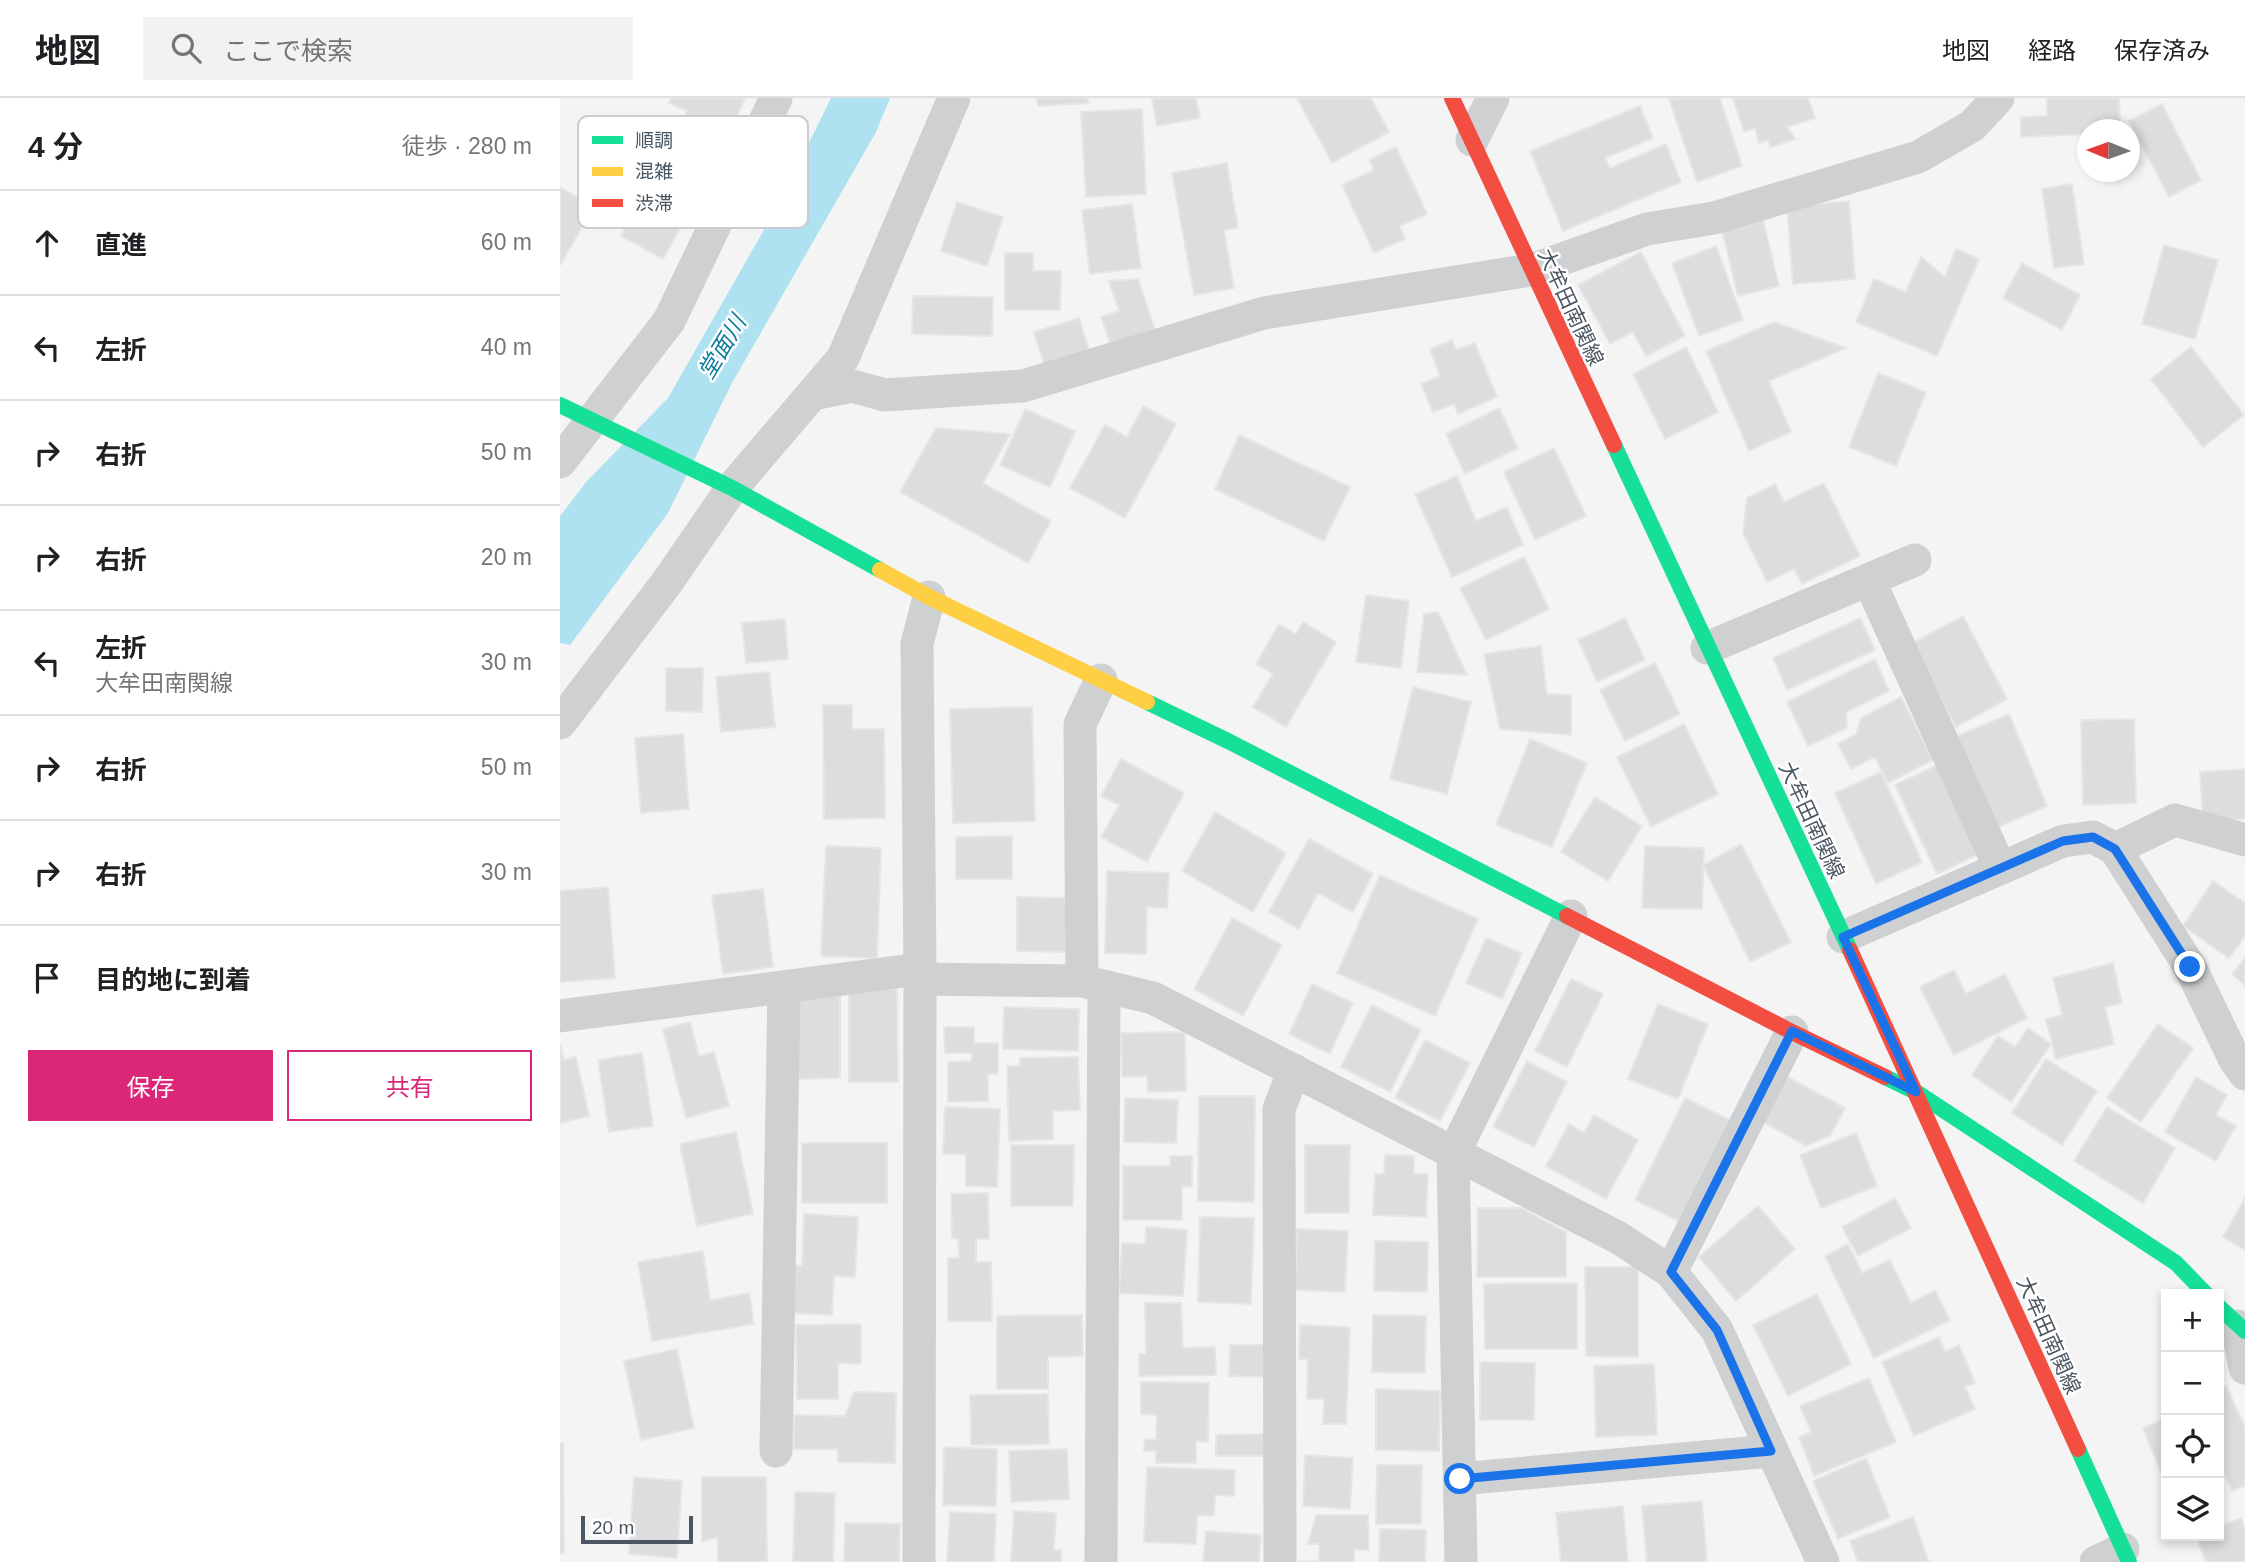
<!DOCTYPE html>
<html lang="ja">
<meta charset="utf-8">
<style>
body{margin:0;font-family:Arial,"Noto Sans JP",sans-serif;background:#f2f2f2;color:#202124}
.controls{position:absolute;right:21px;bottom:21px;display:grid;overflow:hidden;border-radius:0px;box-shadow:0 4px 10px #0003}
.controls button{width:63px;height:63px;display:grid;place-items:center;padding:0;border:0;border-bottom:2px solid #e0e0e0;background:#fff;color:#202124;font:35px sans-serif}
.compass{position:absolute;left:1517px;top:21px;width:63px;height:63px;border-radius:50%;background:#fff;box-shadow:0 4px 10px #0003;rotate:271deg}
.scale{position:absolute;left:21px;bottom:18px;width:112px;box-sizing:border-box;padding-left:7px;border:4px solid #4a5661;border-top:0;font-size:19px;line-height:24px;white-space:nowrap;color:#4a5661;-webkit-text-stroke:5px #fff;paint-order:stroke}
.stop{position:absolute;width:21px;height:21px;margin:-16px;border:5px solid #1a73e8;border-radius:50%;background:#fff}
.stop.end{background:#1a73e8;border-color:#fff;box-shadow:0 2px 7px #0008}
.list{margin:0;padding:0;list-style:none}
h2{display:flex;justify-content:space-between;align-items:center;height:91px;margin:0;padding:0 28px;font-size:30px}
h2 small{font-size:23px;font-weight:400;color:#757577}
.list li{display:grid;grid-template-columns:46px 1fr auto;gap:21px;align-items:center;box-sizing:border-box;height:105px;padding:0 28px;border-top:2px solid #e0e0e0}
.list b{display:block;font-size:26px;white-space:nowrap}
.list p{margin:0;font-size:23px;white-space:nowrap;color:#757577}
.list em{font-size:23px;font-style:normal;color:#757577}
.actions{display:flex;gap:14px;padding:21px 28px}
.actions a{flex:1;padding:16px 0;border:2px solid #db2777;border-radius:0px;text-align:center;font-size:24px;color:#db2777}
.actions .main{background:#db2777;color:#fff}
.icon{flex:none;width:38px;height:38px;fill:none;stroke:currentColor;stroke-width:2;stroke-linecap:round;stroke-linejoin:round}
.map{position:relative;flex:none;width:1685px;height:1464px;overflow:hidden}
header{display:flex;align-items:center;gap:42px;box-sizing:border-box;height:98px;padding:0 35px;background:#fff;border-bottom:2px solid #e0e0e0}
header strong{font-size:33px}
nav{display:flex;gap:38px;margin-inline-start:auto;font-size:24px}
.search{width:490px;height:63px;background:#f2f2f2;display:flex;align-items:center;gap:18px;box-sizing:border-box;padding:0 24px;border-radius:0px;color:#757577;font-size:26px}
main{display:flex}
aside{flex:1;background:#fff}
.map>svg:first-child{display:block}
</style>
<header>
<strong>地図</strong>
<div class="search"><svg class="icon" aria-label="search" viewBox="0 0 24 24"><circle cx="10" cy="10" r="6"/><path d="M15 15l6 6"/></svg>ここで検索</div>
<nav><a>地図</a><a>経路</a><a>保存済み</a></nav>
</header>
<main>
<aside>
<h2>4 分<small>徒歩 · 280 m</small></h2>
<ul class="list">
<li><svg class="icon" aria-label="ahead" viewBox="0 0 24 24"><path d="M12 20V5M6 11l6-6 6 6"/></svg><div><b>直進</b></div><em>60 m</em></li>
<li><svg class="icon" aria-label="left" viewBox="0 0 24 24"><path d="M17 20v-9H6M10 6l-5 5 5 5"/></svg><div><b>左折</b></div><em>40 m</em></li>
<li><svg class="icon" aria-label="right" viewBox="0 0 24 24"><path d="M7 20v-9h11M14 6l5 5-5 5"/></svg><div><b>右折</b></div><em>50 m</em></li>
<li><svg class="icon" aria-label="right" viewBox="0 0 24 24"><path d="M7 20v-9h11M14 6l5 5-5 5"/></svg><div><b>右折</b></div><em>20 m</em></li>
<li><svg class="icon" aria-label="left" viewBox="0 0 24 24"><path d="M17 20v-9H6M10 6l-5 5 5 5"/></svg><div><b>左折</b><p>大牟田南関線</p></div><em>30 m</em></li>
<li><svg class="icon" aria-label="right" viewBox="0 0 24 24"><path d="M7 20v-9h11M14 6l5 5-5 5"/></svg><div><b>右折</b></div><em>50 m</em></li>
<li><svg class="icon" aria-label="right" viewBox="0 0 24 24"><path d="M7 20v-9h11M14 6l5 5-5 5"/></svg><div><b>右折</b></div><em>30 m</em></li>
<li><svg class="icon" aria-label="arrive" viewBox="0 0 24 24"><path d="M6 21V4h12l-3 4 3 4H6"/></svg><div><b>目的地に到着</b></div></li>
</ul>
<div class="actions"><a class="main">保存</a><a>共有</a></div>
</aside>
<div class="map">
<svg width="1685" height="1464" viewBox="0 0 1685 1464">
<rect width="100%" height="100%" fill="#f4f4f4"/>
<path fill="#aee2f0" d="M 271,0 L 330,0 L 316,34 L 172,285 L 108,415 L 10,547 L 0,545 L 0,418 L 27,383 L 108,300 L 221,102 Z"/>
<path fill="#ddddde" stroke="#e5e6e7" stroke-width="2" d="M 111,0 L 185,0 L 158,60 L 115,41 L 127,13 L 109,5 Z
M 477,0 L 527,0 L 528,5 L 478,8 Z
M 592,0 L 636,0 L 640,20 L 597,28 Z
M 737,0 L 811,0 L 829,34 L 772,65 Z
M 1160,0 L 1182,68 L 1137,84 L 1109,1 Z
M 1173,0 L 1248,0 L 1255,20 L 1227,29 L 1235,41 L 1210,50 L 1208,42 L 1199,45 L 1195,30 L 1184,34 Z
M 1487,0 L 1559,0 L 1560,32 L 1528,32 L 1528,36 L 1461,39 L 1461,19 L 1487,18 Z
M 1602,6 L 1641,82 L 1609,99 L 1569,23 Z
M 1080,8 L 1093,40 L 1045,60 L 1050,70 L 1106,46 L 1121,84 L 1003,133 L 970,53 Z
M 582,11 L 586,96 L 526,99 L 521,14 Z
M 836,49 L 867,116 L 840,128 L 845,141 L 814,155 L 782,87 L 814,72 L 809,62 Z
M 105,57 L 148,80 L 103,161 L 61,138 Z
M 667,65 L 678,130 L 664,132 L 674,190 L 634,197 L 612,75 Z
M 1512,86 L 1524,166 L 1494,170 L 1482,91 Z
M 0,89 L 34,109 L 0,167 Z
M 1289,103 L 1295,181 L 1233,186 L 1227,109 Z
M 397,104 L 443,119 L 427,168 L 381,153 Z
M 572,106 L 581,170 L 530,176 L 522,112 Z
M 1202,118 L 1219,188 L 1178,198 L 1161,128 Z
M 1604,147 L 1658,162 L 1635,241 L 1582,226 Z
M 1156,148 L 1183,222 L 1139,238 L 1112,165 Z
M 1396,151 L 1419,161 L 1377,258 L 1296,224 L 1314,181 L 1346,194 L 1361,159 L 1385,179 Z
M 1081,154 L 1125,238 L 1086,258 L 1073,234 L 1050,246 L 1018,187 Z
M 445,155 L 473,155 L 473,173 L 501,173 L 500,212 L 445,212 Z
M 1462,165 L 1520,197 L 1502,232 L 1443,200 Z
M 578,181 L 596,235 L 552,251 L 541,219 L 559,213 L 549,183 Z
M 353,198 L 433,199 L 432,238 L 352,236 Z
M 519,220 L 530,255 L 485,270 L 474,234 Z
M 1214,224 L 1286,250 L 1209,283 L 1231,334 L 1189,353 L 1146,253 Z
M 892,242 L 896,252 L 915,245 L 937,299 L 898,316 L 894,306 L 873,314 L 861,286 L 880,278 L 870,251 Z
M 1126,249 L 1158,314 L 1105,341 L 1073,276 Z
M 1631,249 L 1684,317 L 1643,349 L 1591,281 Z
M 1318,275 L 1366,294 L 1336,368 L 1289,349 Z
M 583,308 L 616,326 L 565,420 L 510,390 L 545,327 L 567,339 Z
M 939,310 L 958,350 L 905,376 L 886,336 Z
M 465,311 L 515,333 L 490,389 L 440,367 Z
M 376,330 L 450,336 L 423,385 L 491,423 L 468,465 L 340,394 Z
M 679,337 L 790,389 L 764,443 L 655,391 Z
M 994,350 L 1026,418 L 975,442 L 944,374 Z
M 897,378 L 916,423 L 947,409 L 963,447 L 892,479 L 855,396 Z
M 1264,385 L 1300,458 L 1242,486 L 1234,471 L 1207,484 L 1183,435 L 1187,400 L 1215,386 L 1224,404 Z
M 964,459 L 989,511 L 926,542 L 900,490 Z
M 806,497 L 849,503 L 841,570 L 796,564 Z
M 878,514 L 907,577 L 857,574 L 864,516 Z
M 1403,518 L 1447,601 L 1396,629 L 1351,546 Z
M 1065,520 L 1085,562 L 1037,584 L 1018,542 Z
M 1300,520 L 1315,552 L 1227,592 L 1213,560 Z
M 225,521 L 228,561 L 186,565 L 182,525 Z
M 743,524 L 776,544 L 726,629 L 693,609 L 713,576 L 696,566 L 719,526 L 736,536 Z
M 981,548 L 987,596 L 1011,597 L 1011,637 L 940,631 L 924,556 Z
M 1315,561 L 1329,593 L 1286,614 L 1287,630 L 1248,648 L 1227,604 Z
M 1095,565 L 1120,616 L 1065,643 L 1040,592 Z
M 106,570 L 143,570 L 142,614 L 106,613 Z
M 209,574 L 215,629 L 161,634 L 156,579 Z
M 853,589 L 911,604 L 887,696 L 830,681 Z
M 1341,599 L 1373,662 L 1328,685 L 1315,659 L 1291,671 L 1278,646 L 1296,636 L 1301,620 Z
M 263,607 L 292,607 L 292,631 L 324,631 L 325,720 L 264,721 Z
M 472,609 L 475,723 L 393,725 L 390,611 Z
M 1449,616 L 1487,708 L 1436,730 L 1397,638 Z
M 1574,621 L 1576,705 L 1523,707 L 1521,622 Z
M 1124,626 L 1158,696 L 1091,729 L 1057,659 Z
M 123,636 L 129,711 L 81,715 L 75,640 Z
M 970,641 L 1027,665 L 992,749 L 936,727 Z
M 561,661 L 624,695 L 587,764 L 541,739 L 559,707 L 541,698 Z
M 1379,666 L 1421,755 L 1377,776 L 1335,687 Z
M 1685,671 L 1685,721 L 1643,724 L 1640,674 Z
M 1321,674 L 1362,764 L 1316,786 L 1275,695 Z
M 1035,699 L 1082,728 L 1048,783 L 1001,754 Z
M 655,714 L 726,755 L 693,814 L 622,773 Z
M 452,738 L 452,781 L 396,781 L 396,739 Z
M 749,741 L 813,776 L 793,814 L 758,795 L 739,831 L 709,814 Z
M 1181,746 L 1231,844 L 1190,864 L 1143,767 Z
M 266,748 L 321,750 L 317,860 L 261,858 Z
M 1085,748 L 1144,750 L 1142,811 L 1082,810 Z
M 547,773 L 609,775 L 607,810 L 587,809 L 586,856 L 545,855 Z
M 820,777 L 918,821 L 875,918 L 777,875 Z
M 1653,783 L 1685,805 L 1685,838 L 1669,860 L 1623,828 Z
M 48,789 L 55,880 L 0,884 L 0,793 Z
M 203,791 L 213,869 L 163,876 L 152,797 Z
M 457,799 L 510,800 L 510,854 L 457,853 Z
M 672,820 L 722,847 L 683,918 L 634,891 Z
M 926,840 L 962,855 L 942,901 L 906,885 Z
M 1685,860 L 1685,887 L 1672,876 Z
M 1553,865 L 1562,905 L 1545,909 L 1554,946 L 1496,961 L 1486,921 L 1502,917 L 1493,880 Z
M 1394,872 L 1406,896 L 1445,876 L 1467,920 L 1394,957 L 1360,889 Z
M 1011,881 L 1043,896 L 1007,969 L 975,953 Z
M 752,886 L 793,905 L 770,956 L 729,936 Z
M 289,891 L 337,891 L 338,984 L 289,984 Z
M 237,898 L 280,898 L 280,980 L 237,981 Z
M 1098,906 L 1148,926 L 1118,1001 L 1068,981 Z
M 812,907 L 861,932 L 830,994 L 781,969 Z
M 444,909 L 519,911 L 518,953 L 443,951 Z
M 130,924 L 139,958 L 154,954 L 169,1008 L 126,1020 L 103,931 Z
M 1598,926 L 1633,950 L 1581,1024 L 1547,1000 Z
M 384,929 L 414,929 L 414,945 L 438,945 L 438,976 L 428,976 L 428,1003 L 388,1004 L 388,964 L 411,963 L 412,955 L 385,955 Z
M 1468,930 L 1491,946 L 1451,1004 L 1412,977 L 1438,938 L 1455,949 Z
M 625,934 L 626,993 L 588,994 L 587,978 L 562,979 L 561,935 Z
M 865,942 L 910,965 L 880,1023 L 835,1000 Z
M 0,946 L 4,962 L 16,959 L 29,1018 L 0,1025 Z
M 82,955 L 93,1028 L 49,1034 L 38,962 Z
M 518,959 L 520,1012 L 493,1013 L 493,1041 L 449,1043 L 447,968 L 460,968 L 460,960 Z
M 1486,961 L 1537,993 L 1502,1047 L 1452,1015 Z
M 967,963 L 1007,984 L 974,1049 L 933,1029 Z
M 1226,978 L 1285,1010 L 1270,1038 L 1246,1048 L 1202,1023 Z
M 1636,979 L 1667,997 L 1656,1017 L 1676,1028 L 1656,1063 L 1605,1034 Z
M 639,998 L 695,998 L 694,1104 L 638,1103 Z
M 565,1000 L 618,1002 L 616,1045 L 564,1044 Z
M 1125,1000 L 1172,1023 L 1122,1125 L 1075,1102 Z
M 385,1009 L 440,1011 L 437,1089 L 406,1088 L 406,1056 L 383,1056 Z
M 1547,1009 L 1615,1050 L 1583,1105 L 1514,1063 Z
M 1034,1017 L 1078,1042 L 1046,1101 L 986,1068 L 1009,1026 L 1024,1035 Z
M 176,1034 L 193,1116 L 137,1128 L 120,1046 Z
M 1296,1035 L 1317,1088 L 1261,1110 L 1240,1057 Z
M 242,1045 L 327,1045 L 327,1105 L 242,1105 Z
M 451,1047 L 514,1047 L 513,1108 L 451,1108 Z
M 745,1047 L 790,1047 L 789,1115 L 745,1115 Z
M 825,1057 L 854,1058 L 854,1076 L 868,1076 L 866,1119 L 813,1117 L 815,1076 L 824,1076 Z
M 610,1058 L 632,1058 L 632,1088 L 622,1089 L 622,1122 L 563,1122 L 563,1068 L 610,1068 Z
M 428,1095 L 429,1141 L 416,1141 L 416,1164 L 431,1164 L 432,1223 L 388,1223 L 388,1160 L 399,1160 L 398,1141 L 392,1140 L 391,1096 Z
M 1335,1100 L 1351,1130 L 1298,1158 L 1282,1129 Z
M 1685,1100 L 1685,1152 L 1663,1139 Z
M 1198,1108 L 1235,1151 L 1176,1203 L 1139,1159 Z
M 918,1110 L 961,1110 L 1006,1134 L 1006,1179 L 917,1179 Z
M 244,1116 L 298,1119 L 295,1179 L 274,1178 L 272,1217 L 229,1215 L 231,1167 L 242,1168 Z
M 640,1119 L 694,1120 L 691,1206 L 638,1204 Z
M 586,1129 L 627,1132 L 623,1198 L 559,1195 L 562,1145 L 585,1146 Z
M 737,1131 L 788,1133 L 785,1194 L 735,1192 Z
M 815,1143 L 868,1144 L 867,1194 L 814,1193 Z
M 1288,1146 L 1302,1175 L 1330,1162 L 1351,1205 L 1375,1192 L 1390,1222 L 1314,1260 L 1265,1158 Z
M 143,1153 L 150,1202 L 189,1195 L 194,1226 L 92,1243 L 78,1164 Z
M 1025,1169 L 1078,1169 L 1078,1259 L 1026,1258 Z
M 1017,1185 L 1017,1251 L 925,1251 L 924,1186 Z
M 1257,1196 L 1291,1266 L 1228,1298 L 1193,1227 Z
M 585,1205 L 621,1205 L 623,1250 L 655,1249 L 656,1277 L 579,1278 L 579,1256 L 586,1256 Z
M 522,1217 L 523,1258 L 488,1259 L 488,1291 L 437,1291 L 437,1218 Z
M 813,1217 L 866,1218 L 865,1275 L 812,1274 Z
M 301,1226 L 301,1266 L 278,1265 L 278,1301 L 237,1301 L 236,1227 Z
M 740,1227 L 790,1229 L 786,1326 L 763,1326 L 764,1301 L 747,1301 L 748,1262 L 739,1261 Z
M 1379,1239 L 1385,1254 L 1399,1247 L 1415,1285 L 1405,1289 L 1415,1311 L 1354,1338 L 1322,1264 Z
M 670,1247 L 704,1247 L 704,1279 L 669,1278 Z
M 117,1251 L 134,1330 L 81,1342 L 64,1263 Z
M 920,1264 L 975,1265 L 974,1322 L 920,1322 Z
M 1094,1266 L 1097,1337 L 1036,1339 L 1034,1268 Z
M 1309,1280 L 1336,1344 L 1254,1378 L 1239,1339 L 1251,1334 L 1240,1308 Z
M 581,1284 L 649,1285 L 648,1344 L 636,1343 L 636,1365 L 596,1365 L 596,1353 L 584,1353 L 585,1341 L 596,1342 L 597,1317 L 581,1316 Z
M 1666,1288 L 1685,1329 L 1685,1388 L 1672,1393 L 1659,1362 L 1659,1291 Z
M 816,1291 L 880,1293 L 879,1353 L 816,1352 Z
M 294,1294 L 336,1295 L 335,1365 L 278,1364 L 278,1351 L 234,1351 L 234,1317 L 285,1318 Z
M 488,1296 L 489,1346 L 411,1347 L 410,1297 Z
M 1606,1320 L 1606,1388 L 1583,1330 Z
M 712,1336 L 712,1358 L 656,1358 L 656,1337 Z
M 0,1345 L 3,1345 L 4,1455 L 0,1455 Z
M 384,1349 L 437,1351 L 436,1408 L 383,1407 Z
M 507,1351 L 509,1401 L 451,1404 L 449,1353 Z
M 745,1357 L 793,1360 L 790,1411 L 743,1408 Z
M 1306,1360 L 1330,1419 L 1278,1441 L 1253,1383 Z
M 817,1367 L 862,1367 L 861,1426 L 816,1426 Z
M 587,1369 L 675,1372 L 674,1398 L 655,1397 L 654,1418 L 637,1417 L 636,1446 L 584,1444 Z
M 74,1379 L 122,1383 L 117,1460 L 69,1456 Z
M 142,1379 L 206,1379 L 207,1464 L 158,1464 L 158,1439 L 142,1444 Z
M 235,1394 L 275,1395 L 273,1464 L 233,1464 Z
M 1142,1403 L 1147,1464 L 1087,1464 L 1082,1408 Z
M 1063,1408 L 1068,1464 L 1001,1464 L 996,1415 Z
M 454,1413 L 496,1415 L 494,1452 L 502,1452 L 501,1464 L 451,1464 Z
M 390,1414 L 436,1416 L 434,1464 L 387,1464 Z
M 756,1417 L 808,1417 L 809,1452 L 794,1452 L 794,1464 L 735,1464 L 759,1463 L 759,1446 L 748,1446 Z
M 1353,1419 L 1369,1464 L 1298,1464 L 1290,1443 Z
M 1681,1420 L 1685,1432 L 1685,1464 L 1646,1464 L 1636,1438 L 1659,1438 L 1659,1429 Z
M 285,1425 L 340,1426 L 339,1464 L 284,1464 Z
M 820,1431 L 866,1432 L 865,1464 L 819,1464 Z
M 646,1433 L 701,1437 L 699,1464 L 643,1464 Z"/>
<g fill="none" stroke-linecap="round" stroke-linejoin="round">
<path stroke="#ced0d2" stroke-width="33" d="M 912,42 L 933,0
M 253,296 L 292,288 L 325,297 L 463,288 L 704,215 L 971,172 L 1087,131 L 1154,120 L 1358,59 L 1412,28 L 1438,0
M 0,364 L 109,223 L 216,0
M 1309,482 L 1440,770
M 1147,550 L 1355,462
M 0,625 L 108,483 L 172,390 L 283,260 L 394,0
M 1555,751 L 1615,722 L 1685,742
M 1283,839 L 1503,743 L 1533,739 L 1555,751 L 1630,869 L 1675,962 L 1685,976
M 360,881 L 522,883 L 593,900 L 1059,1140 L 1111,1174 L 1157,1232 L 1263,1464
M 522,883 L 520,626 L 541,582
M 0,918 L 360,871
M 1111,1174 L 1232,934
M 1677,1228 L 1685,1270
M 216,1353 L 224,889
M 899,1381 L 1211,1353
M 359,1464 L 360,871 L 357,546 L 369,499
M 541,1464 L 544,888
M 720,1464 L 719,1011 L 734,972
M 901,1464 L 893,1057 L 1011,818
M 1536,1464 L 1563,1451"/>
<path stroke="#16e098" stroke-width="16" d="M 0,307 L 172,390 L 320,472
M 1054,347 L 1290,852
M 587,604 L 670,644 L 1007,818
M 1325,979 L 1356,994 L 1616,1165 L 1646,1196
M 1659,1209 L 1685,1233
M 1518,1351 L 1569,1464"/>
<path stroke="#ffcf43" stroke-width="16" d="M 320,472 L 369,499 L 587,604"/>
<path stroke="#f24e42" stroke-width="16" d="M 892,0 L 1054,347
M 1007,818 L 1232,934 L 1325,979
M 1290,852 L 1518,1351"/>
</g>
<g fill="none" stroke-linecap="round" stroke-linejoin="round">
<path stroke="#1a73e8" stroke-width="9" d="M 900,1381 L 1211,1353 L 1157,1232 L 1111,1174 L 1232,933 L 1356,994 L 1283,839 L 1503,743 L 1533,739 L 1555,751 L 1630,869"/>
</g>
<g text-anchor="middle" dominant-baseline="central" stroke-width="5" stroke-linejoin="round" paint-order="stroke">
<g font-size="21" fill="#4a5661" stroke="#fff">
<text transform="translate(1011 209) rotate(65)">大牟田南関線</text>
<text transform="translate(1252 722) rotate(65)">大牟田南関線</text>
<text transform="translate(1489 1237) rotate(66)">大牟田南関線</text>
</g>
<g font-size="23" font-style="italic" fill="#0c7c9b" stroke="#fff">
<text transform="translate(162 249) rotate(-59)">堂面川</text>
</g>
</g>
<rect x="18" y="18" width="230" height="112" rx="10" fill="#fff" stroke="#c9ccd0" stroke-width="2"/>
<rect x="32" y="38" width="31" height="8" fill="#16e098"/>
<rect x="32" y="69" width="31" height="9" fill="#ffcf43"/>
<rect x="32" y="101" width="31" height="8" fill="#f24e42"/>
<g font-size="19" fill="#4a5661">
<text x="75" y="49">順調</text>
<text x="75" y="80">混雑</text>
<text x="75" y="112">渋滞</text>
</g>
</svg>
<div class="controls">
<button>+</button>
<button>−</button>
<button><svg class="icon" aria-label="locate" viewBox="0 0 24 24"><circle cx="12" cy="12" r="6"/><path d="M12 2v4M12 18v4M2 12h4M18 12h4"/></svg></button>
<button><svg class="icon" aria-label="layers" viewBox="0 0 24 24"><path d="M12 4l9 5-9 5-9-5zM3 14l9 5 9-5"/></svg></button>
</div>
<svg class="compass" viewBox="-18 -18 36 36"><path d="M0-13l5 13h-10z" fill="#e53935"/><path d="M0 13l5-13h-10z" fill="#757577"/></svg>
<div class="scale">20 m</div>
<div class="stop" style="left:900px;top:1381px"></div>
<div class="stop end" style="left:1630px;top:869px"></div>
</div>
</main>
